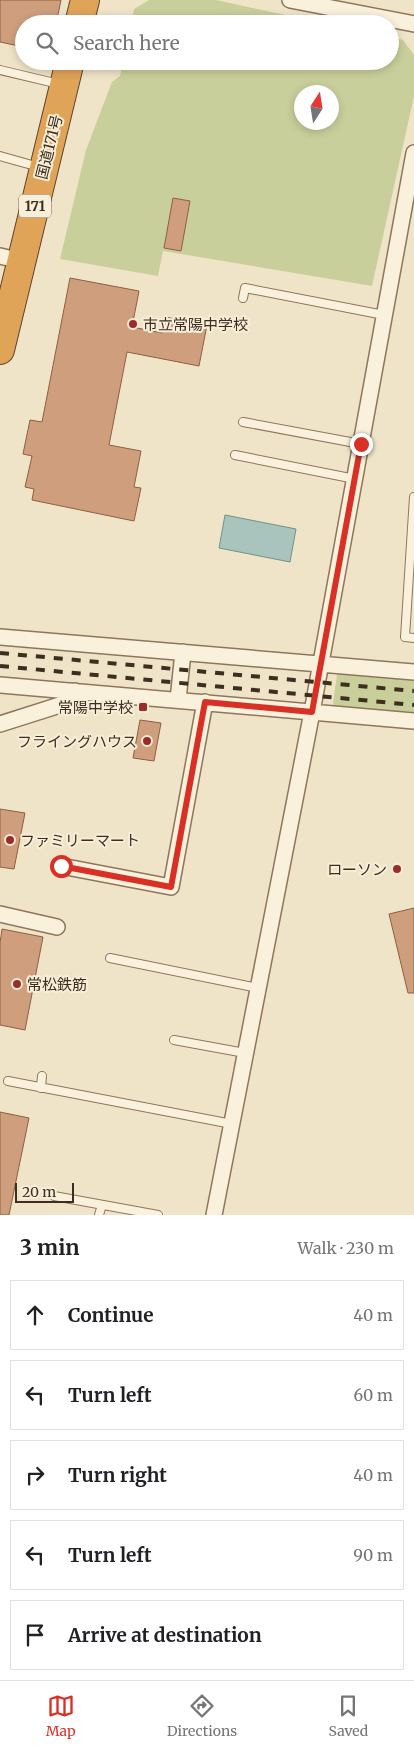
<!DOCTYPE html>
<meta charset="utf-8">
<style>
body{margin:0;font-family:Merriweather,"Noto Sans JP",serif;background:#f2f2f2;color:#202124}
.compass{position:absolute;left:294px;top:85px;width:45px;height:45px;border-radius:50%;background:#fff;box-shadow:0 2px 8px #0003;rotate:12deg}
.scale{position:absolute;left:15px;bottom:12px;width:59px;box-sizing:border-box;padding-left:5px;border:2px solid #3d2e20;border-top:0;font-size:14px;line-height:18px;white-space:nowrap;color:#3d2e20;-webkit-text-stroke:4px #f7eed8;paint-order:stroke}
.stop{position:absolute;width:15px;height:15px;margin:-11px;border:4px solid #d93025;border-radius:50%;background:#fff}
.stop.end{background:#d93025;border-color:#fff;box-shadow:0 1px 5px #0008}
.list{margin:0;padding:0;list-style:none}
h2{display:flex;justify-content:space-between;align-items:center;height:65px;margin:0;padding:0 20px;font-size:21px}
h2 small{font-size:16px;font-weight:400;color:#757577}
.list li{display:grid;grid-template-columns:32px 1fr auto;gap:15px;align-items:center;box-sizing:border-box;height:70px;margin:0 10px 10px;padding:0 10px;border:1px solid #e0e0e0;border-radius:0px}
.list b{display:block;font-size:19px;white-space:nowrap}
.list em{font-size:16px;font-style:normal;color:#757577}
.icon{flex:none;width:28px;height:28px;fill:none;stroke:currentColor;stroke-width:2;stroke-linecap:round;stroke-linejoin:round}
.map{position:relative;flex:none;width:414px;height:1215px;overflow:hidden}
.search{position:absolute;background:#fff;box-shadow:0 2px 8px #0003;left:15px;right:15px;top:15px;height:55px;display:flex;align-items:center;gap:12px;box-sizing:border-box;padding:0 18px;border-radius:28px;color:#757577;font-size:19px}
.sheet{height:465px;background:#fff}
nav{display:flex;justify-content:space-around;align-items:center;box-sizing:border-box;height:70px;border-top:1px solid #e0e0e0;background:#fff;font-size:14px;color:#757577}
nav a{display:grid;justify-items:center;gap:2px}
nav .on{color:#d93025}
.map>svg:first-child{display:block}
</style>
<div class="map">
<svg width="414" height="1215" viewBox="0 0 414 1215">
<rect width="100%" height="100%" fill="#f0e4c8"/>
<path fill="#c9cf9b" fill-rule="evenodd" d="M 149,0 L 216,0 L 327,24 L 131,24 L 134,9 Z
M 390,37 L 403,40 L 414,55 L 414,96 L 372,286 L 163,251 L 158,276 L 60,259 L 86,150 L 112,82 L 120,76 L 123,61 L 390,61 ZM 302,92 L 332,92 L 332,122 L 302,122 Z
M 338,668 L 414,675 L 414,717 L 332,710 Z"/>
<path fill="#a9c4bc" stroke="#6f938a" d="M 225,515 L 296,529 L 290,562 L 219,548 Z"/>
<path fill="#cf9f7d" stroke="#8d5f41" d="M 0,0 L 61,0 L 56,24 L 24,24 L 24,47 L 0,42 Z
M 173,198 L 190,201 L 181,251 L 164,248 Z
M 70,278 L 139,291 L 132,327 L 162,333 L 165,317 L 207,325 L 199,366 L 127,352 L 109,445 L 141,451 L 134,487 L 141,488 L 134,521 L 32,500 L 34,489 L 25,487 L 32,456 L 23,454 L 30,420 L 42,422 Z
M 140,720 L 161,723 L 154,761 L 133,758 Z
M 0,809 L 25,813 L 14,869 L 0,867 Z
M 414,908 L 414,993 L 408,993 L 389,914 Z
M 2,929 L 43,937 L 25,1030 L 0,1025 L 0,943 Z
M 0,1112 L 29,1118 L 9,1215 L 0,1215 Z"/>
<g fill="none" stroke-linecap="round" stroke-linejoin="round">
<defs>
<path id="lane" d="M 0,70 L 59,84
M 0,156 L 39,167
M 243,298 L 245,288 L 384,315
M 243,422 L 361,444
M 235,455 L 355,479
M 414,497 L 405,637 L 414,638
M 110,958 L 258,988
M 174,1040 L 245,1053
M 8,1081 L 232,1124
M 41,1088 L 42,1076
M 54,1196 L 158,1215
M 99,1215 L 102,1205"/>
<path id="street" d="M 290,0 L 414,24
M 0,256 L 21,261
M 0,637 L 414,672
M 0,685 L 414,721
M 178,700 L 183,652
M 0,724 L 63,704 L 75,691
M 61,866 L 171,887 L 205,702
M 0,914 L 57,927
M 214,1215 L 312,712 L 414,153"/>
<path id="highway" d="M 79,24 L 85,0
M 0,350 L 70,61"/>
</defs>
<use href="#lane" stroke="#8d765c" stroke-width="10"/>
<use href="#street" stroke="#8d765c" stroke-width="18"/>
<use href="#highway" stroke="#5b4430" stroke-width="30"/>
<use href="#lane" stroke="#faf1dc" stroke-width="8"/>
<use href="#street" stroke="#faf1dc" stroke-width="15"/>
<use href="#highway" stroke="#e0a458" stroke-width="28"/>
<path stroke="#3d2e20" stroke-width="4" stroke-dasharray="9 9" stroke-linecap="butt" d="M 0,653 L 414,691
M 0,666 L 414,705"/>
</g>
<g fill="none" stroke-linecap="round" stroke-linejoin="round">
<path stroke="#d93025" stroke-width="6" d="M 61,866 L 171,887 L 205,702 L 312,712 L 361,444"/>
</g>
<g fill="#9e2a2b" stroke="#f7eed8" stroke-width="2">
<circle cx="133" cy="324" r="5"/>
<rect x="138" y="702" width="10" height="10" rx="2.5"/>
<circle cx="147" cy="741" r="5"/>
<circle cx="10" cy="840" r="5"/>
<circle cx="397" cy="869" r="5"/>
<circle cx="17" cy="984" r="5"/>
</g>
<g text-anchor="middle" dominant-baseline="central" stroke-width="4" stroke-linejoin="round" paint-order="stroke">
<rect fill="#f7eed8" stroke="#756857" stroke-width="1" x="19" y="194.5" width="32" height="23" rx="4"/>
<g font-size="14" font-weight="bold" fill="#3d2e20">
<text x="35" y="206">171</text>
</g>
<g font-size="15" fill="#3d2e20" stroke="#f7eed8">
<text transform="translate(49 147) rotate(-76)">国道171号</text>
</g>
<g font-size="15" fill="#3d2e20" stroke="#f7eed8" text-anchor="start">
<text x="143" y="324">市立常陽中学校</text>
<text x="133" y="707" text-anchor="end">常陽中学校</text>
<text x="137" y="741" text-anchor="end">フライングハウス</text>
<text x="20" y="840">ファミリーマート</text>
<text x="387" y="869" text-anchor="end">ローソン</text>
<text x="27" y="984">常松鉄筋</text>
</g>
</g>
</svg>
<svg class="compass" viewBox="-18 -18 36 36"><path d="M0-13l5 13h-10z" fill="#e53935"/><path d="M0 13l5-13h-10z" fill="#757577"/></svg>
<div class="scale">20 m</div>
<div class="stop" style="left:61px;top:866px"></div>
<div class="stop end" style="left:361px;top:444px"></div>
<div class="search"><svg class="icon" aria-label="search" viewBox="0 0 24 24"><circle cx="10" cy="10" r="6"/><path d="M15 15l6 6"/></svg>Search here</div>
</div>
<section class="sheet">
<h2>3 min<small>Walk · 230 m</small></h2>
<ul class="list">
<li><svg class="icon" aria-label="ahead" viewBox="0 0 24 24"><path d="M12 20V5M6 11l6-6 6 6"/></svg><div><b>Continue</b></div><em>40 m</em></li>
<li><svg class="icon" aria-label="left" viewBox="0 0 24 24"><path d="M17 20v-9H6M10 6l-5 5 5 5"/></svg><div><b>Turn left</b></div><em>60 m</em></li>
<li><svg class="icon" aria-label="right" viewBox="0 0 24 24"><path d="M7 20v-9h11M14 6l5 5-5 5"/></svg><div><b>Turn right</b></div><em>40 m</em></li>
<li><svg class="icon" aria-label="left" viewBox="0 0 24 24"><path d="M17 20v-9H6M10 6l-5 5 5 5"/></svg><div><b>Turn left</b></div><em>90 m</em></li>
<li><svg class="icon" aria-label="arrive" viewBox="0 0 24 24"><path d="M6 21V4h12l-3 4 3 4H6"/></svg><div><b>Arrive at destination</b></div></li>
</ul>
</section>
<nav>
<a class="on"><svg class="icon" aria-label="map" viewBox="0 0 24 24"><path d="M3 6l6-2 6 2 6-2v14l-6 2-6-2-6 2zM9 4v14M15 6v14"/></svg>Map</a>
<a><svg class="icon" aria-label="directions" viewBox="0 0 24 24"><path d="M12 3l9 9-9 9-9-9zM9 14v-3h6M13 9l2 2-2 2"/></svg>Directions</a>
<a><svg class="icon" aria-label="saved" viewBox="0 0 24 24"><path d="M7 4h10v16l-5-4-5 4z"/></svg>Saved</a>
</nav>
